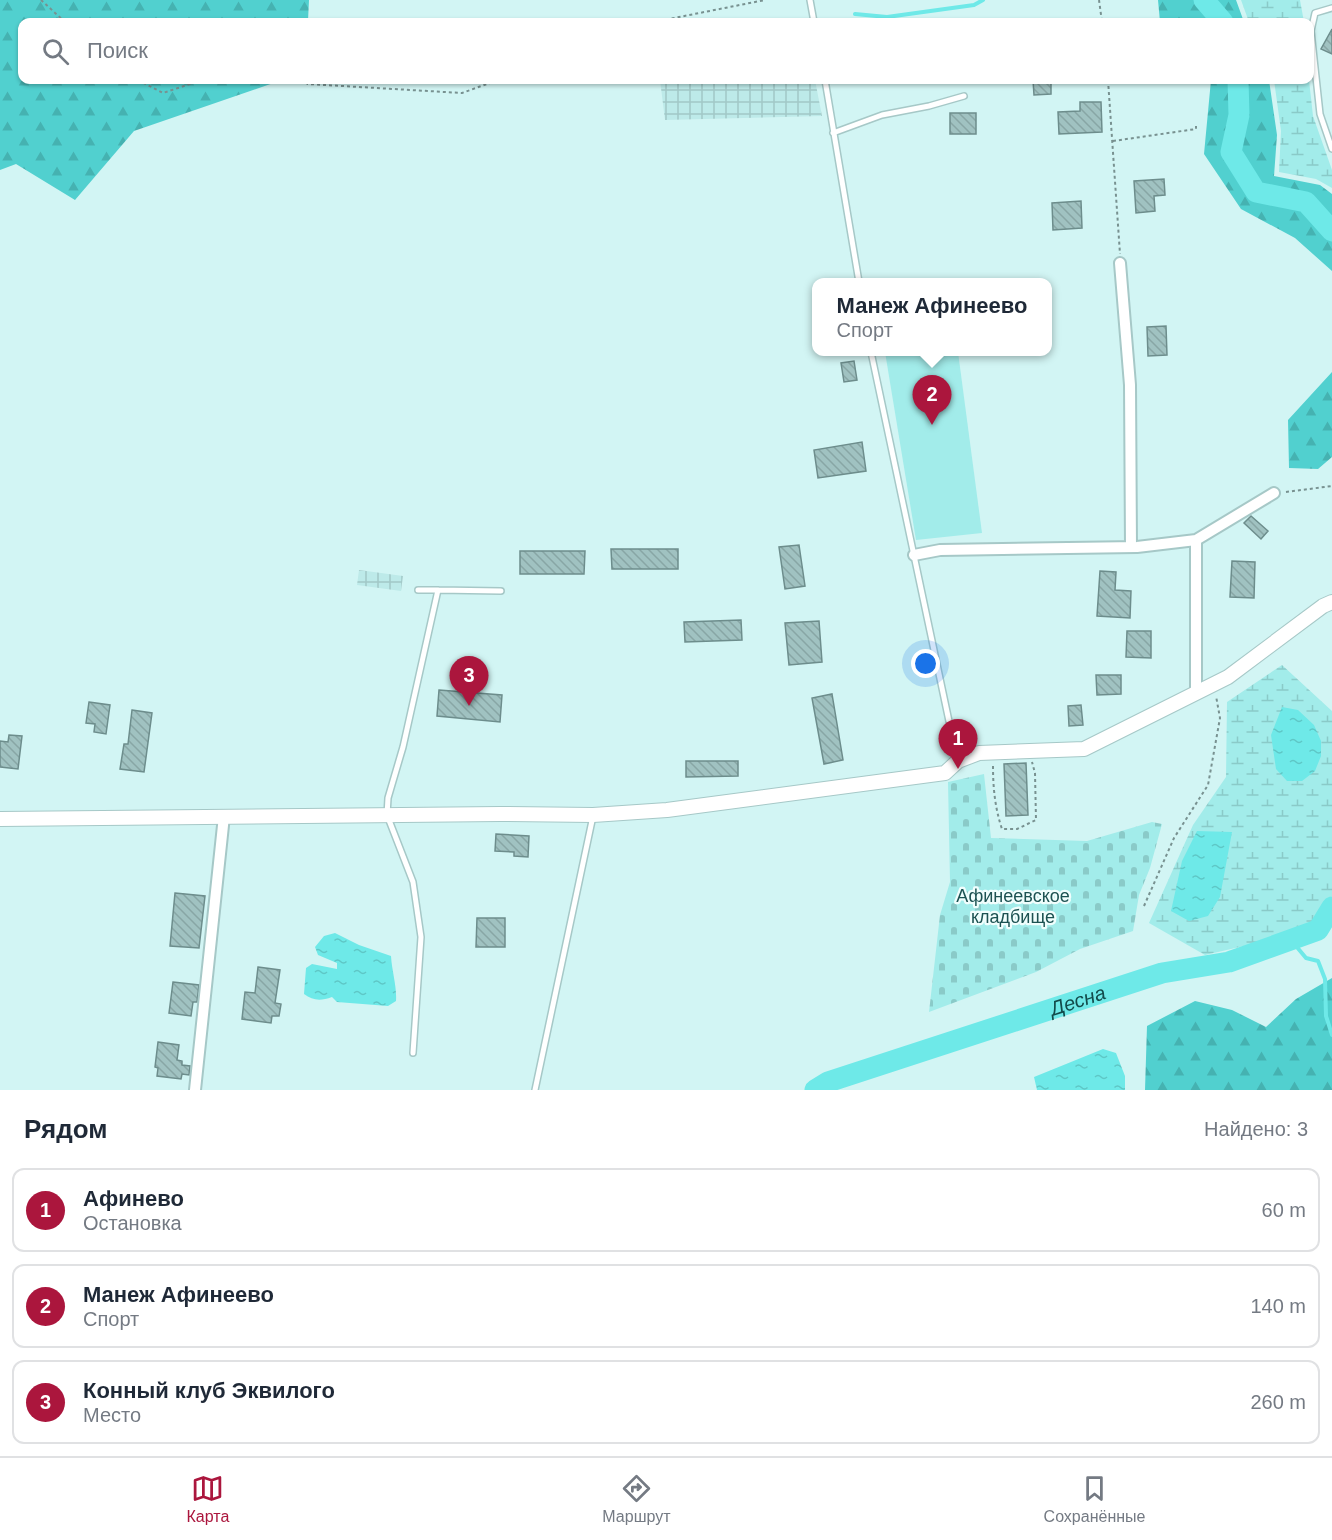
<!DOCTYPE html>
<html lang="ru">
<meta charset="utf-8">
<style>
body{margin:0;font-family:Helvetica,sans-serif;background:#f6f6f7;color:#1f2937}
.you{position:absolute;left:926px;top:664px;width:21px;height:21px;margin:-15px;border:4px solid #fff;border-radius:50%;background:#1a73e8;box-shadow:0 0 0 9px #1a73e833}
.badge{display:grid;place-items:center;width:39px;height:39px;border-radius:50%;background:#ab163d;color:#fff;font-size:20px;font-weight:700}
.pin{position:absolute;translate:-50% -50px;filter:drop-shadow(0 2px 3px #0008)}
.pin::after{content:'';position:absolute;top:32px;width:21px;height:18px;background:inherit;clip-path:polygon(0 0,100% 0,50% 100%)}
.popup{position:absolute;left:812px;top:278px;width:240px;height:78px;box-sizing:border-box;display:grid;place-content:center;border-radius:12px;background:#fff;filter:drop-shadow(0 2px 4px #0005);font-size:20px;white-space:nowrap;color:#747a83}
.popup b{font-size:22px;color:#1f2937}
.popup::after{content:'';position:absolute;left:50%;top:100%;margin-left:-12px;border:12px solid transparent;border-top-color:#fff}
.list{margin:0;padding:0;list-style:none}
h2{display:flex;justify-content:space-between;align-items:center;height:78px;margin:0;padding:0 24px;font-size:26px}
h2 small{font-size:20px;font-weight:400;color:#747a83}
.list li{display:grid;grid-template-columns:39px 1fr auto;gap:18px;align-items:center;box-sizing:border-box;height:84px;margin:0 12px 12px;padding:0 12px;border:2px solid #e0e1e3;border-radius:12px}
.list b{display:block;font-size:22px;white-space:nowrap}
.list p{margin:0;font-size:20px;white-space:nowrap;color:#747a83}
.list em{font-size:20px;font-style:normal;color:#747a83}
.icon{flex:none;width:33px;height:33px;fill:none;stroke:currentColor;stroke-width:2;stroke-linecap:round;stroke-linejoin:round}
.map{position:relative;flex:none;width:1332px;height:1090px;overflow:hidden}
.search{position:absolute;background:#fff;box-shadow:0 2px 4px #0004;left:18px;right:18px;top:18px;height:66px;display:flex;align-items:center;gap:15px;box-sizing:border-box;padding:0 21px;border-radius:12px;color:#747a83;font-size:22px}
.sheet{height:366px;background:#fff}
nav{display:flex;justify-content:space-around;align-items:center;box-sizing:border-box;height:84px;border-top:2px solid #e0e1e3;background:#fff;font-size:16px;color:#747a83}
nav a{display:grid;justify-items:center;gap:3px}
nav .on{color:#ab163d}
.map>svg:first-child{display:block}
</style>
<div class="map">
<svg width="1332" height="1090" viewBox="0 0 1332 1090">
<defs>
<pattern id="industrial-grid" width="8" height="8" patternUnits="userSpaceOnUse" patternTransform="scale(1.5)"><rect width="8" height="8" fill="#bdeae9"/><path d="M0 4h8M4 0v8" fill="none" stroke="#a1c8c7"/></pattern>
<pattern id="forest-firs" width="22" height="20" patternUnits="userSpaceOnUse" patternTransform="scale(1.5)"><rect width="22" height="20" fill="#51d0cf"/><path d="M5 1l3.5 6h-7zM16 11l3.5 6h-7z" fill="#45b2b1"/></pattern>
<pattern id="wetland-marsh" width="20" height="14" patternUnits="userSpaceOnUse" patternTransform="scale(1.5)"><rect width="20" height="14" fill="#a2ecea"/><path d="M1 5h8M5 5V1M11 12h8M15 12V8" fill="none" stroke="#8acac8"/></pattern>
<pattern id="cemetery-stones" width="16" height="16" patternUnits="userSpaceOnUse" patternTransform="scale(1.5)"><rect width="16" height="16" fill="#a2ecea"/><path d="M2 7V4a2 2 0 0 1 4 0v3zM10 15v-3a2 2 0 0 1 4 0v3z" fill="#8acac8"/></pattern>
<pattern id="water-ripples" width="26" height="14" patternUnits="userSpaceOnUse" patternTransform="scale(1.5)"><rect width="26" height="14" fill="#6ee9e8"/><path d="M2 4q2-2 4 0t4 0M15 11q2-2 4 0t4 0" fill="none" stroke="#5ec7c6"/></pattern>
<pattern id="building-back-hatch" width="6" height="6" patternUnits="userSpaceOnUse" patternTransform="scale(1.5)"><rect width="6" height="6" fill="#a0c2c1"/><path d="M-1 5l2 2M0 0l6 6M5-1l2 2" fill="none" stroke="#88a6a5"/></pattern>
</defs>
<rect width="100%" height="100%" fill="#d2f5f4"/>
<path fill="url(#industrial-grid)" d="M 660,80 L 815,80 L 822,116 L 665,120 Z
M 359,570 L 403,576 L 401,591 L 357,585 Z"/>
<path fill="url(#forest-firs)" d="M 0,0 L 309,0 L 308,21 L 307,22 L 22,22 L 22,80 L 282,80 L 134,131 L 75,200 L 16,164 L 0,170 Z
M 1158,0 L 1236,0 L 1244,22 L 1160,22 Z
M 1211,80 L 1269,80 L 1277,135 L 1274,176 L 1320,185 L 1332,194 L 1332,271 L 1295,238 L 1241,209 L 1204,154 Z
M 1332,372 L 1332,457 L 1318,469 L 1289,468 L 1288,420 Z
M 1332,978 L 1332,1090 L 1145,1090 L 1147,1026 L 1195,1001 L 1232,1010 L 1266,1027 L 1296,999 Z"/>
<path fill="url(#wetland-marsh)" d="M 1241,0 L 1300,0 L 1304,22 L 1249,22 Z
M 1274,80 L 1309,80 L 1313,116 L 1332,170 L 1332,188 L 1316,179 L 1279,172 L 1281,131 Z
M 1282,665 L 1332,711 L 1332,896 L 1313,925 L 1244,946 L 1205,955 L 1149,923 L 1193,825 L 1226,777 L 1227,702 Z"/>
<path fill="url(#cemetery-stones)" d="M 984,774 L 991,838 L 1087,841 L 1152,822 L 1162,824 L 1150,868 L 1139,895 L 1133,931 L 1080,949 L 1036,972 L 929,1012 L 940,915 L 950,882 L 948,782 Z"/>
<path fill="#a2ecea" d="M 885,352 L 958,352 L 982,533 L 916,540 Z"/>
<path fill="url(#water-ripples)" d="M 1282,707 L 1298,710 L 1314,725 L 1321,741 L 1321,756 L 1315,771 L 1302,781 L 1287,781 L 1276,769 L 1271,735 Z
M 1197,831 L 1232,832 L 1220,897 L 1208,916 L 1189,921 L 1171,911 L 1182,861 Z
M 335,933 L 359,945 L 391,956 C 392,972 397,986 396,1001 L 388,1006 L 337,1002 L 332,997 C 321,1001 313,1001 304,994 L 306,968 L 312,964 L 337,969 L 337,963 L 318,955 L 315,947 L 324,936 Z
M 1103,1049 L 1116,1053 L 1125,1076 L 1125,1090 L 1037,1090 L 1034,1077 Z"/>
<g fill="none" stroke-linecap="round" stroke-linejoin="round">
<path stroke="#6ee9e8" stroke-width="4" d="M 855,14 L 887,17 L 974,5 L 983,0
M 1291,940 L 1306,958 L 1318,961 L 1325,979 L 1326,1016 L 1332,1035"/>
<g stroke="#6ee9e8" stroke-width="21">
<path d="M 1204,0 L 1223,22"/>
<path d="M 1238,80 L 1239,115 L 1231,152 L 1256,192 L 1306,202 L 1332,231"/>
<path id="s1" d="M 815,1090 L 828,1082 L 1162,973 L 1229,962 L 1318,930 L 1332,907"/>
</g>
</g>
<path fill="url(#building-back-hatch)" stroke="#6d8d8c" stroke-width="1.5" d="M 1332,29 L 1332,54 L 1321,49 Z
M 1033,80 L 1051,80 L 1051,94 L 1034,95 Z
M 1080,102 L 1101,102 L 1102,132 L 1059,134 L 1058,112 L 1080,111 Z
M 950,113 L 976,113 L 976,134 L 950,134 Z
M 1164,179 L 1165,195 L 1154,196 L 1155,211 L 1136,213 L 1134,181 Z
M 1081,201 L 1082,228 L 1053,230 L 1052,203 Z
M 1166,326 L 1167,355 L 1148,356 L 1147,327 Z
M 854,361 L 857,380 L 844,382 L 841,363 Z
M 862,442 L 866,471 L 818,478 L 814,450 Z
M 1251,516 L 1268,531 L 1261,539 L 1244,523 Z
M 799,545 L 805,586 L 785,589 L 779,547 Z
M 611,549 L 678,549 L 678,569 L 612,569 Z
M 520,551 L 585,551 L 584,574 L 520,574 Z
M 1232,561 L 1255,562 L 1254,598 L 1230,597 Z
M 1100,571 L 1116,572 L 1115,590 L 1131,591 L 1130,618 L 1097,616 Z
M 741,620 L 742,640 L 685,642 L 684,622 Z
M 819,621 L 822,662 L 789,665 L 785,623 Z
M 1127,631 L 1151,631 L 1151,658 L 1126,657 Z
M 1096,675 L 1121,675 L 1121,694 L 1097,695 Z
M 439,690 L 502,695 L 500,722 L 437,716 Z
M 832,694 L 843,760 L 824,764 L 812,698 Z
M 89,702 L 110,705 L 106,734 L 94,732 L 95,724 L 86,723 Z
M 1081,705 L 1083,725 L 1069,726 L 1068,706 Z
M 132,710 L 152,713 L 144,772 L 120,769 L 124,744 L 128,744 Z
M 9,735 L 22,736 L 18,769 L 0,767 L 0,741 L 8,742 Z
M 686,761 L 738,761 L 738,776 L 686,777 Z
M 1026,763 L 1028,815 L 1006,816 L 1004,764 Z
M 496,834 L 529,836 L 528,857 L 514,856 L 514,852 L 495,851 Z
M 175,893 L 205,896 L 199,948 L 170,946 Z
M 477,918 L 505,918 L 505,947 L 476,947 Z
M 258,967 L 280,970 L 275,1003 L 281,1004 L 279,1016 L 272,1016 L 271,1023 L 242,1019 L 245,992 L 255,993 Z
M 173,982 L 199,985 L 197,1002 L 193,1002 L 191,1016 L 169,1013 Z
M 158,1042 L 179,1045 L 177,1060 L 182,1061 L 182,1065 L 190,1066 L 189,1075 L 182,1074 L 181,1079 L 157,1076 L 158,1068 L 155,1067 Z"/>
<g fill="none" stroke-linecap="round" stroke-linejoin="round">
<defs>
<path id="service" d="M 810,0 L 814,22
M 1332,8 L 1315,13 L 1311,31 L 1320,114 L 1332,149
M 825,80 L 859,282
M 833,133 L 882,115 L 929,106 L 964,96
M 871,352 L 957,759
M 438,590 L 501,591
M 413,1053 L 421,937 L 413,882 L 387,815 L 388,798 L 403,747 L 438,590 L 418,590
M 535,1090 L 593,816"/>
<path id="minor" d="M 1120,263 L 1130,385 L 1131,547
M 914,555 L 940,550 L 1137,547 L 1196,540
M 1196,693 L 1196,540 L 1274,493
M 195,1090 L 224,816"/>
<path id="tertiary" d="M 0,819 L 500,814 L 593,815 L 667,810 L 945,773 L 958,761 L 979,753 L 1084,749 L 1228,677 L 1323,606 L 1332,602"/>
</defs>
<use href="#service" stroke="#a6c8c7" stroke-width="8"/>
<use href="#minor" stroke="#a6c8c7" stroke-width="14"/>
<use href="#tertiary" stroke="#a6c8c7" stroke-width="16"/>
<path stroke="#789190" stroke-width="2" stroke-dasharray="3 3" stroke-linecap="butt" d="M 41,0 L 65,22
M 1099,0 L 1102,22
M 654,22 L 765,0
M 138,80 L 163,93 L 202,80
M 300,80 L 308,84 L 462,93 L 498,80
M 1108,80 L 1120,254
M 1113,141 L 1196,129 L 1196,126
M 1286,492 L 1332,486
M 993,766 C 993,788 995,808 1002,829 L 1017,829 L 1036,820 L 1035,773 L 1032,762
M 1144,906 L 1174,838 L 1208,785 L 1220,718 L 1216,696"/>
<use href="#service" stroke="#fff" stroke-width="5"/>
<use href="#minor" stroke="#fff" stroke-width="10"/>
<use href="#tertiary" stroke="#fff" stroke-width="14"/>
</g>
<g text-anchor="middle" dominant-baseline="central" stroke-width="4.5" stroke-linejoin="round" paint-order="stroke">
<g font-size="18" fill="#1c5252" stroke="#f0fefd">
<text x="1013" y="896">Афинеевское<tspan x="1013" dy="21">кладбище</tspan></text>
</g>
<g font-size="20" font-style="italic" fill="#134b4b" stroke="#f0fefd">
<text stroke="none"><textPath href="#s1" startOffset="278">Десна</textPath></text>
</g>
</g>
</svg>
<div class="you"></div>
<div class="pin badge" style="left:958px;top:769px">1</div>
<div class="pin badge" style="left:932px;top:425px">2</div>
<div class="popup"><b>Манеж Афинеево</b>Спорт</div>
<div class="pin badge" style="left:469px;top:706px">3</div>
<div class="search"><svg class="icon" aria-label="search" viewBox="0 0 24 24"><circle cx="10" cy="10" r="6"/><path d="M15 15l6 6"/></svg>Поиск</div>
</div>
<section class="sheet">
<h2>Рядом<small>Найдено: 3</small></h2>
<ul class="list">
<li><span class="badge">1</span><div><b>Афинево</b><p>Остановка</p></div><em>60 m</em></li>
<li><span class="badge">2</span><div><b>Манеж Афинеево</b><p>Спорт</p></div><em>140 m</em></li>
<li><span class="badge">3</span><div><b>Конный клуб Эквилого</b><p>Место</p></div><em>260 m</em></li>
</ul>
</section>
<nav>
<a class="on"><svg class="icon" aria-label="map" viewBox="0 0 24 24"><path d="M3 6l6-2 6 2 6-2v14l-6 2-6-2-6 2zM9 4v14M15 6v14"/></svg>Карта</a>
<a><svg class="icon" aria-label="directions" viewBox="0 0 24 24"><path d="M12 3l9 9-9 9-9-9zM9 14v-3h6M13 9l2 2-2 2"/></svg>Маршрут</a>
<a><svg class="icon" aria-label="saved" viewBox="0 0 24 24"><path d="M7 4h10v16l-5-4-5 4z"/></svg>Сохранённые</a>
</nav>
